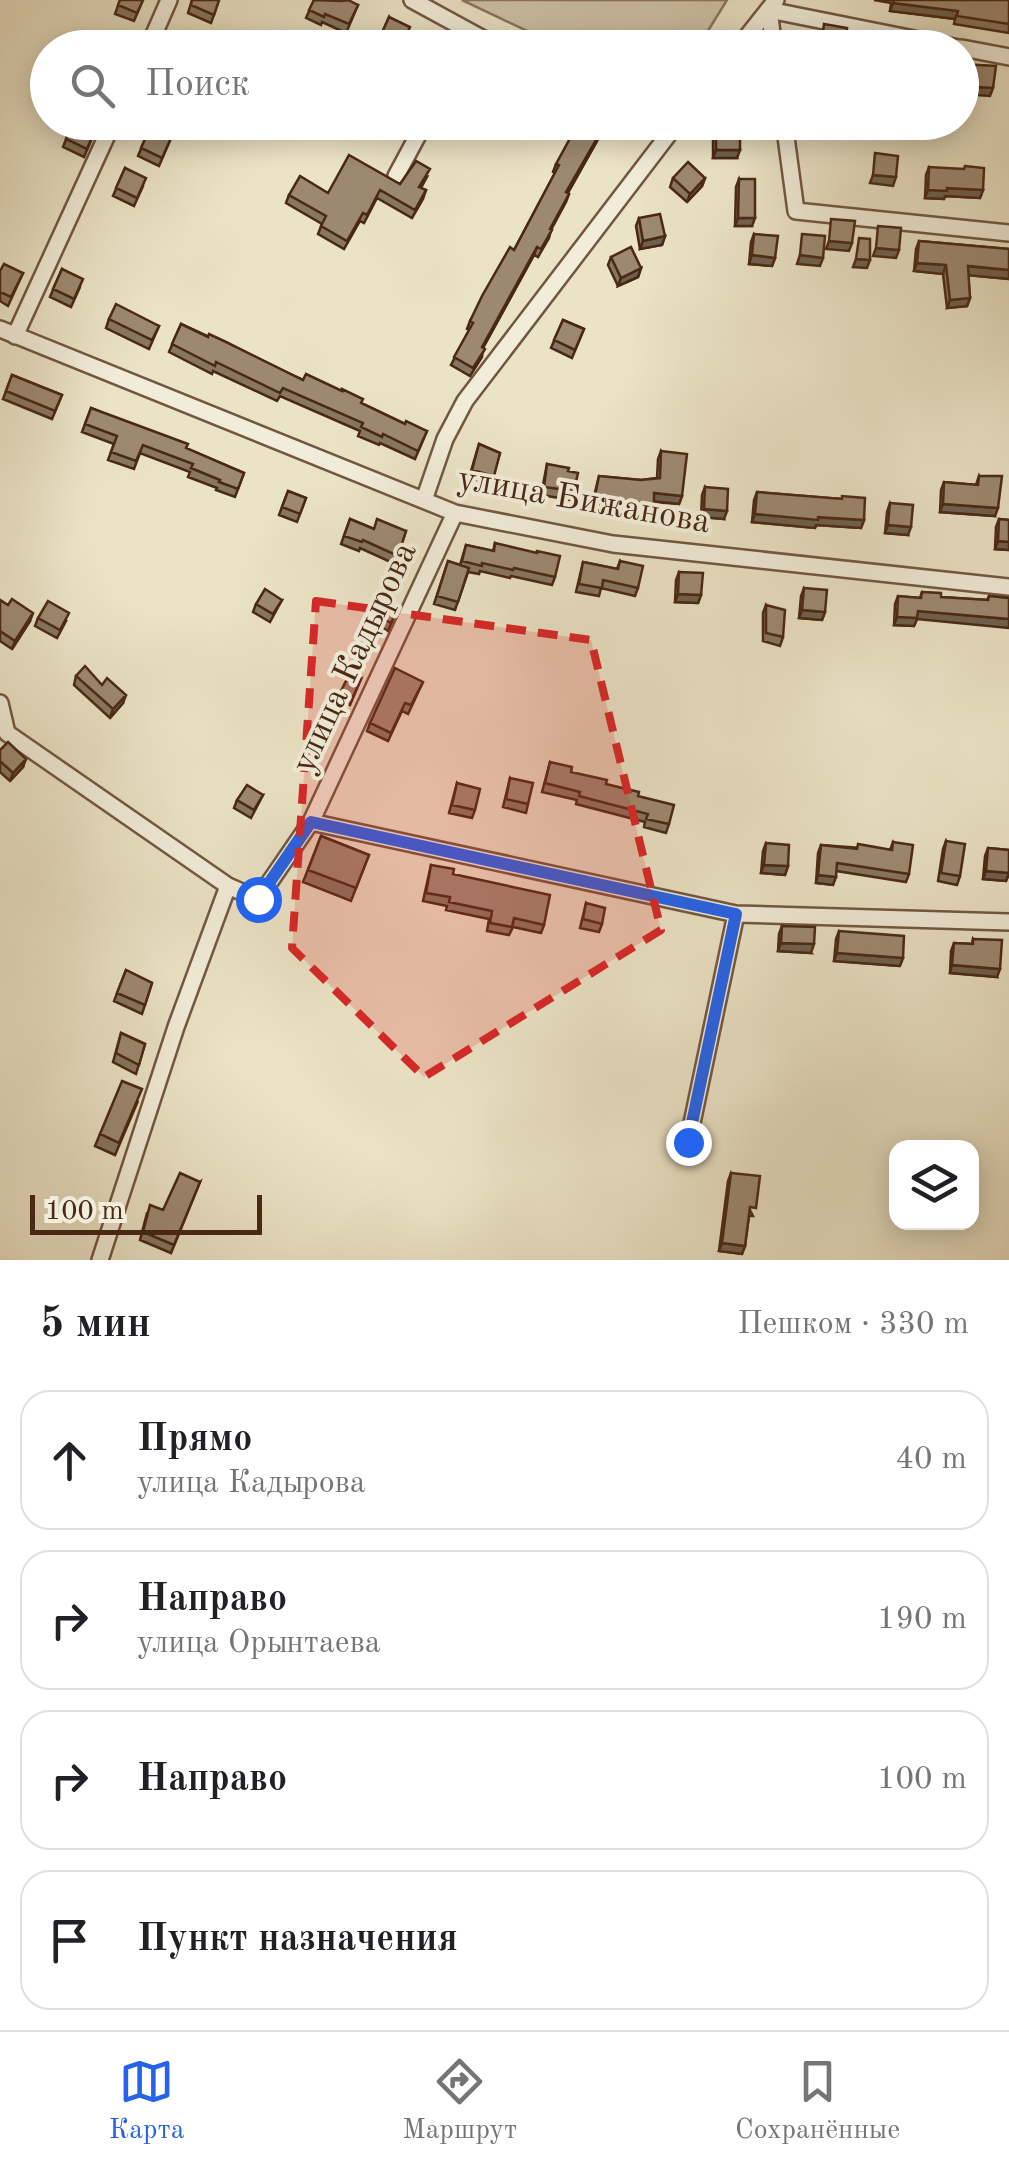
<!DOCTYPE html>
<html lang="ru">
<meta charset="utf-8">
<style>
body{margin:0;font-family:"Old Standard TT",serif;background:#f6f6f6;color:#202124}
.controls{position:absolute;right:30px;bottom:30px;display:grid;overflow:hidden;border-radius:20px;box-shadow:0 5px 25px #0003}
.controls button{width:90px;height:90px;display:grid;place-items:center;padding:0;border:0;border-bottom:2px solid #e0e0e0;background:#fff;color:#202124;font:50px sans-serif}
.scale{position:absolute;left:30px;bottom:25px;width:232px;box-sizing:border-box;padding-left:10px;border:5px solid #492814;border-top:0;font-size:28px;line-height:35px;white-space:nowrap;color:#492814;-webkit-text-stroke:8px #f2edda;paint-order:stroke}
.stop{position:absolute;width:30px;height:30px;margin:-22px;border:8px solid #2563eb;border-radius:50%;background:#fff}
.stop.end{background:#2563eb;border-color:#fff;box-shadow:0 2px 10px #0008}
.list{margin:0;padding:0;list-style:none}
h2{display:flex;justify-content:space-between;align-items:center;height:130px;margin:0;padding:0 40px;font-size:42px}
h2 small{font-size:32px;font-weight:400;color:#757577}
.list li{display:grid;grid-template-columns:65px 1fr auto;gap:30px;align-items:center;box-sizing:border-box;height:140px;margin:0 20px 20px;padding:0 20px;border:2px solid #e0e0e0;border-radius:30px}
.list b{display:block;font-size:38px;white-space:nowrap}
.list p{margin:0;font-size:32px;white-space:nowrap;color:#757577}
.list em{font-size:32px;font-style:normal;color:#757577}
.icon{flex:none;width:55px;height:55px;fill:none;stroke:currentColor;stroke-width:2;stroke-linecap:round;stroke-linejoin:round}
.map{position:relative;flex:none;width:1009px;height:1260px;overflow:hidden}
.search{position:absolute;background:#fff;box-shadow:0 5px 25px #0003;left:30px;right:30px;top:30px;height:110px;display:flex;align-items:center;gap:25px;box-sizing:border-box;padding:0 35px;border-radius:55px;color:#757577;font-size:38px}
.sheet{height:770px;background:#fff}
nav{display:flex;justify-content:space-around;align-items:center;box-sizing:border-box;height:140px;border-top:2px solid #e0e0e0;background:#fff;font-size:28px;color:#757577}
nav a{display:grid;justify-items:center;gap:5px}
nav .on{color:#2563eb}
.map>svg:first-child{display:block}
</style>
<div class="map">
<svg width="1009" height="1260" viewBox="0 0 1009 1260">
<rect width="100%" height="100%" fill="#ebe3c6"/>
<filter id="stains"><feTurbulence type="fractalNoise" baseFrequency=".002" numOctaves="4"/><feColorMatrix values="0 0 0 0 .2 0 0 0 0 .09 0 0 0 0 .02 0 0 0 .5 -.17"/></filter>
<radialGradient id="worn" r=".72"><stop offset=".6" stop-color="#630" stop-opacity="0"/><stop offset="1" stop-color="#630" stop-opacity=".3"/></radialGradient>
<path fill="#cfc3a8" stroke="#8c765e" stroke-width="2.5" d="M 462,0 L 727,0 L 698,47 L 561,47 Z"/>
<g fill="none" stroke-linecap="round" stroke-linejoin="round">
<defs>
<path id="minor" d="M 412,0 L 500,48
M 148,48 L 169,0
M 738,48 L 776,0
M 774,48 L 769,10 L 959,48
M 962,48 L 1009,57
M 643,122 L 667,135
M 784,122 L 796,211 L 1009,233
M 396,176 L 425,122
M 0,329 L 455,513 L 613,544 L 1009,587
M 15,336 L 113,122
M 424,500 L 445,439 L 465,401 L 678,122
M 0,703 L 7,733 L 228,886 L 258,899 L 311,822 L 455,513
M 311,822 L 736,914 L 1009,922
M 688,1142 L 736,914
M 100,1260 L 176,1027 L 228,886"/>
</defs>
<use href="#minor" stroke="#725740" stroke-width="20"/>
<use href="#minor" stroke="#f2edda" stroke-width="15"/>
</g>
<path fill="#877661" stroke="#492814" stroke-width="2.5" d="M 120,0 L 143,0 L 134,21 L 115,14 Z
M 192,0 L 219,0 L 211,23 L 188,13 Z
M 314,0 L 358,5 L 346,33 L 322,22 L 321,25 L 306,18 Z
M 874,0 L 1009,0 L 1009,33 L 954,24 L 955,19 L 890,11 L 891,3 Z
M 389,17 L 401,48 L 383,48 L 377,45 Z
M 73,122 L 99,122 L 84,157 L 63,147 Z
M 150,128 L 171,138 L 159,166 L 138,156 Z
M 716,128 L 737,158 L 713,158 L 713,136 Z
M 597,141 L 568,193 L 569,194 L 566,202 L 551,230 L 549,238 L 538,257 L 534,255 L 483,348 L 482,357 L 470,376 L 451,365 L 469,330 L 467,329 L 470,321 L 514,250 L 555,173 L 553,172 L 556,164 Z
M 929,167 L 983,190 L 980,198 L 945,196 L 944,199 L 925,198 L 926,175 Z
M 125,168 L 143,186 L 134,206 L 113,196 Z
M 427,177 L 421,188 L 426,190 L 423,199 L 412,218 L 377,198 L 364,223 L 360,221 L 344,249 L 318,234 L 322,224 L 286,203 L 289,195 L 328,193 L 400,184 Z
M 673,178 L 705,178 L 702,186 L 687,202 L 670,187 Z
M 739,179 L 752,226 L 735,226 L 736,187 Z
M 639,218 L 665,236 L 662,245 L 640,249 L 636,226 Z
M 754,234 L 775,258 L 772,266 L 749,264 L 751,242 Z
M 919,241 L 1009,249 L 1009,279 L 968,275 L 970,298 L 967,306 L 947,308 L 943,274 L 914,271 L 916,249 Z
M 611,257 L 641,268 L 638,277 L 618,286 L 608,265 Z
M 62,269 L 80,287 L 71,307 L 50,297 Z
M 0,271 L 23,273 L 8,306 L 0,301 Z
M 109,319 L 159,326 L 149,349 L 106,328 Z
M 563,320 L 584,329 L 572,358 L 551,348 Z
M 181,324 L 303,380 L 361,403 L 405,424 L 427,431 L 415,459 L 380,443 L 379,445 L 358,436 L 360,431 L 280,396 L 277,401 L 213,371 L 212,374 L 169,352 Z
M 12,375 L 62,395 L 52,419 L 3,399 Z
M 91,408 L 244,473 L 235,497 L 216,490 L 217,488 L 188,477 L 190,472 L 140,453 L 134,469 L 108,460 L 114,444 L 82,432 Z
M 479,444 L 500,453 L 491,484 L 469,478 Z
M 661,451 L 682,496 L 679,504 L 654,502 L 651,513 L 592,504 L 599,476 L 641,480 L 657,478 L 658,459 Z
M 547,464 L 568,471 L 574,491 L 571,500 L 541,495 Z
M 979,476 L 995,516 L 940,512 L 941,490 L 944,482 L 976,485 Z
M 705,487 L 724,519 L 701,517 L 702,495 Z
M 288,491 L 306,498 L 297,522 L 279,515 Z
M 757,492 L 841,499 L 864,520 L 861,528 L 816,525 L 815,528 L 752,522 L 754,500 Z
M 890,503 L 908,535 L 885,533 L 887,512 Z
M 350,519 L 374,529 L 406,531 L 395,564 L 360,548 L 359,551 L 341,544 Z
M 999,519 L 1009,520 L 1009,550 L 995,549 L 996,527 Z
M 495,543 L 555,577 L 552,585 L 511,576 L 510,578 L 480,571 L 479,574 L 468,572 L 455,610 L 434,604 L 448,561 L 460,565 L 466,545 L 493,551 Z
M 620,561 L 638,588 L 635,596 L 601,588 L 599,596 L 576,592 L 583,562 L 617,569 Z
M 679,572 L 701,595 L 698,603 L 675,602 L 676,580 Z
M 804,588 L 825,612 L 822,620 L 799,618 L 801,596 Z
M 922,592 L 941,597 L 987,600 L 989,596 L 1009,598 L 917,619 L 914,626 L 894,625 L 895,604 L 898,596 L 920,598 Z
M 0,600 L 30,621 L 12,649 L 0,641 Z
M 282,600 L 270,622 L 253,612 L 256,604 Z
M 766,605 L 783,637 L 780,646 L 763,641 L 763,613 Z
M 398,608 L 388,631 L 371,621 L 374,613 Z
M 38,618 L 66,621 L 57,638 L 35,626 Z
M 76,676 L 102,685 L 123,703 L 110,718 L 74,685 Z
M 361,679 L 350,705 L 338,699 L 341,691 Z
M 423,682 L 408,714 L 402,711 L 388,741 L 367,731 L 370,723 Z
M 0,750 L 23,767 L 10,781 L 0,772 Z
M 550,762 L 571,772 L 638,796 L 669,824 L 666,833 L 644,827 L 645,822 L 576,804 L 577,800 L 542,792 Z
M 510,778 L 528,804 L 526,813 L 503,807 Z
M 457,783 L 475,810 L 472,818 L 449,813 Z
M 263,795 L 251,818 L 234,808 L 237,800 Z
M 321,836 L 369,855 L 351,901 L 303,882 Z
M 946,841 L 960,876 L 957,885 L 938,881 L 943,849 Z
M 893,842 L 909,874 L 906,882 L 836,871 L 833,885 L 816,883 L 818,853 L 821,845 L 890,850 Z
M 766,843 L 788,866 L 785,875 L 761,873 L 763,851 Z
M 988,848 L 1009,850 L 1009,874 L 1006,881 L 983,879 L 985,856 Z
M 431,865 L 453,874 L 544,925 L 541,933 L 513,927 L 509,935 L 487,931 L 489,919 L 446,910 L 447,906 L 423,901 Z
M 586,903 L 602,924 L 599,932 L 580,928 Z
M 782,926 L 811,953 L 778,951 L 779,934 Z
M 839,931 L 900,966 L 834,961 L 836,939 Z
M 973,939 L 997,977 L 950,973 L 951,951 L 954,943 L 972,944 Z
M 126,970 L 152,983 L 142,1014 L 114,1001 Z
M 121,1033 L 145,1044 L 136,1074 L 113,1062 Z
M 138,1101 L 115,1155 L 95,1146 L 100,1134 Z
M 731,1173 L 753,1216 L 749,1216 L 745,1246 L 742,1254 L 719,1251 L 728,1181 Z
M 200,1182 L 171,1253 L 140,1240 L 147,1213 L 163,1210 Z"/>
<path fill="#6e604f" stroke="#492814" stroke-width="2.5" d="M 893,3 L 958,11 L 955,19 L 890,11 Z
M 962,86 L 993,88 L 990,96 L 962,94 Z
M 754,122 L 774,122 L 773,125 L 753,127 Z
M 600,133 L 597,141 L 563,201 L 566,192 Z
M 716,150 L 740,150 L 737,158 L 713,158 Z
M 873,175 L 896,177 L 893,186 L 870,183 Z
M 705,178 L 702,186 L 687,202 L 690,194 Z
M 947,188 L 983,190 L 980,198 L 945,196 L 944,199 L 925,198 L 928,190 Z
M 738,218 L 755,218 L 752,226 L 735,226 Z
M 665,236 L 662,245 L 640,249 L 643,241 Z
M 829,241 L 852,243 L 849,251 L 826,249 Z
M 537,247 L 534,255 L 479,355 L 482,347 Z
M 876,248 L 899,250 L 896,258 L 873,256 Z
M 752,255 L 775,258 L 772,266 L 749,264 Z
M 800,255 L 823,258 L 820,266 L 797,264 Z
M 856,259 L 870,260 L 867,268 L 853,267 Z
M 917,263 L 946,265 L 943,274 L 914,271 Z
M 968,266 L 1009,270 L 1009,279 L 965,275 Z
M 641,268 L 638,277 L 618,286 L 621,278 Z
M 970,298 L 967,306 L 947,308 L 950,300 Z
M 654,493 L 682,496 L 679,504 L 651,501 Z
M 595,496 L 654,505 L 651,513 L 592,504 Z
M 943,504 L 998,508 L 995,516 L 940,512 Z
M 704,509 L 727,511 L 724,519 L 701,517 Z
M 755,514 L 864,520 L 861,528 L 816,525 L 815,528 L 752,522 Z
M 888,525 L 911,527 L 908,535 L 885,533 Z
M 998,541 L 1009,542 L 1009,550 L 995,549 Z
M 678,594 L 701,595 L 698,603 L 675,602 Z
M 802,610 L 825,612 L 822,620 L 799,618 Z
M 918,611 L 1009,619 L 1009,628 L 917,619 L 914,626 L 894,625 L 897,617 Z
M 33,613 L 30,621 L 12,649 L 15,641 Z
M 126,695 L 123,703 L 110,718 L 113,709 Z
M 26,759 L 23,767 L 10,781 L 13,773 Z
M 764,865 L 788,866 L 785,875 L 761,873 Z
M 986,871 L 1009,873 L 1006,881 L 983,879 Z
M 818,875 L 836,877 L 833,885 L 816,883 Z
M 781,943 L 814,944 L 811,953 L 778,951 Z
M 837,953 L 903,958 L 900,966 L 834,961 Z
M 952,965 L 1000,969 L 997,977 L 950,973 Z
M 722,1243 L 745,1246 L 742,1254 L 719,1251 Z"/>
<path fill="#9d8971" stroke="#492814" stroke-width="2.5" d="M 120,0 L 143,0 L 137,13 L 118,5 Z
M 192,0 L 219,0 L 214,15 L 191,5 Z
M 314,0 L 342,1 L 348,0 L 358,5 L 349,24 L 325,14 L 324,17 L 309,10 Z
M 894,0 L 1009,0 L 1009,24 L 957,16 L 958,11 L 893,3 Z
M 389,17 L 410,27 L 401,46 L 380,37 Z
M 824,24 L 847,28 L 845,48 L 821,45 Z
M 185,33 L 206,43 L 205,48 L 179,48 Z
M 108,35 L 129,45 L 128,48 L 103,48 Z
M 962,64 L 996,66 L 993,88 L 962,86 Z
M 73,122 L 98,122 L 87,149 L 66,139 Z
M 579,122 L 600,133 L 566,192 L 569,194 L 550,229 L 552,230 L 541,249 L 537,247 L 482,347 L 485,349 L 473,368 L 454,357 L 473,323 L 470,321 L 482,296 L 510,247 L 514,250 L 559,165 L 556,164 Z
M 150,128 L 171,138 L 162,158 L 141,148 Z
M 716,128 L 740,128 L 740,150 L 716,150 Z
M 875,153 L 898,156 L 896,177 L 873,175 Z
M 349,155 L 400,184 L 416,161 L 430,169 L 419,187 L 426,190 L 415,210 L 380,190 L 367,215 L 363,213 L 347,241 L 321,226 L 326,216 L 289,195 L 300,176 L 328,193 Z
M 688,162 L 705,178 L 690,194 L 673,178 Z
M 965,166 L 984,168 L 983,190 L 947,188 L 947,191 L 928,190 L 929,167 L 964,169 Z
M 125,168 L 146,178 L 137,198 L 116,188 Z
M 739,179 L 755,179 L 755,218 L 738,218 Z
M 660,214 L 665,236 L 643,241 L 639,218 Z
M 831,219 L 855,221 L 852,243 L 829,241 Z
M 878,226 L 901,228 L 899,250 L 876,248 Z
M 754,234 L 778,236 L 775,258 L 752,255 Z
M 802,234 L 825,236 L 823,258 L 800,255 Z
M 859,238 L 870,239 L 870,260 L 856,259 Z
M 919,241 L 1009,249 L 1009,270 L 968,266 L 970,298 L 950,300 L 946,265 L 917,263 Z
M 631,247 L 641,268 L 621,278 L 611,257 Z
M 4,264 L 23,273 L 11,297 L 0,292 L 0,271 Z
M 62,269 L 83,279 L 74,299 L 53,289 Z
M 116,304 L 159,326 L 152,340 L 109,319 Z
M 563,320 L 584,329 L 575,350 L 554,340 Z
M 181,324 L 208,337 L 209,334 L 224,341 L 303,380 L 306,374 L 342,391 L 342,389 L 363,399 L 361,403 L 405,424 L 406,421 L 427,431 L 418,451 L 383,434 L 382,437 L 361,427 L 363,423 L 283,388 L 280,393 L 216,362 L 215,366 L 172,344 Z
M 12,375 L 62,395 L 55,411 L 6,391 Z
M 91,408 L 188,444 L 186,448 L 244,473 L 238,489 L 219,482 L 220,480 L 191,468 L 193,464 L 143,445 L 136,461 L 111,452 L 117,436 L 85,424 Z
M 479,444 L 500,453 L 494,476 L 472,470 Z
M 661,451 L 687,454 L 682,496 L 654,493 L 654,505 L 595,496 L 599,476 L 641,480 L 660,478 Z
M 547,464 L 569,468 L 568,471 L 578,473 L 574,491 L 544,487 Z
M 979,476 L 1002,476 L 998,508 L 943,504 L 944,482 L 978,485 Z
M 705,487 L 728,489 L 727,511 L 704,509 Z
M 288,491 L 306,498 L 300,514 L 282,507 Z
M 757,492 L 842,499 L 842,496 L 865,498 L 864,520 L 818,517 L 818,520 L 755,514 Z
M 890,503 L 913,505 L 911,527 L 888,525 Z
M 350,519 L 374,529 L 377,519 L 406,531 L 398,556 L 363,540 L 362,542 L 344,536 Z
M 999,519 L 1009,520 L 1009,542 L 998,541 Z
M 495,543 L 537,553 L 537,551 L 560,556 L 555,577 L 514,568 L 513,570 L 482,563 L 482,566 L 462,561 L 466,545 L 494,551 Z
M 448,561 L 469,568 L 458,602 L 437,596 Z
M 620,561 L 643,566 L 638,588 L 603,580 L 602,588 L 579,584 L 583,562 L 618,569 Z
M 679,572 L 703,573 L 701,595 L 678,594 Z
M 804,588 L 827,590 L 825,612 L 802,610 Z
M 265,589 L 282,600 L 273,614 L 256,604 Z
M 922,592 L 941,593 L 941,597 L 988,600 L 989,596 L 1009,598 L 1009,619 L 918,611 L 917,618 L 897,617 L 898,596 L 921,598 Z
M 383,598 L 398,608 L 391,623 L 374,613 Z
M 12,599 L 33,613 L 15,641 L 0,631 L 0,600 L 8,605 Z
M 48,601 L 69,613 L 60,630 L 38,618 Z
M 766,605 L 785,610 L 783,637 L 766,633 Z
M 85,666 L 102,685 L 107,678 L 126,695 L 113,709 L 76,676 Z
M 395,668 L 423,682 L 411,705 L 405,703 L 391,733 L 370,723 Z
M 350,673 L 361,679 L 353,697 L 341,691 Z
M 8,742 L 26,759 L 13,773 L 0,761 L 0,750 Z
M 550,762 L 572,767 L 571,772 L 607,780 L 606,784 L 639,792 L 638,796 L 674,805 L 669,824 L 646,819 L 648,814 L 579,796 L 580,792 L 545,783 Z
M 510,778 L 533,783 L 528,804 L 506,799 Z
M 457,783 L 480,789 L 475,810 L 452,805 Z
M 247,785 L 263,795 L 254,810 L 237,800 Z
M 321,836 L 369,855 L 356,888 L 308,870 Z
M 946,841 L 965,844 L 960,876 L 941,873 Z
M 893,842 L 913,845 L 909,874 L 837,863 L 836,877 L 818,875 L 821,845 L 857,849 L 858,844 L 892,850 Z
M 766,843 L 789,845 L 788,866 L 764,865 Z
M 988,848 L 1009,850 L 1009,873 L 986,871 Z
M 431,865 L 454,869 L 453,874 L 550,895 L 544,925 L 514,918 L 512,927 L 490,923 L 492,911 L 449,902 L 450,897 L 426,893 Z
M 586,903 L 605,908 L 602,924 L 583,919 Z
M 782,926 L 815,927 L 814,944 L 781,943 Z
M 839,931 L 904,936 L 903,958 L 837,953 Z
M 973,939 L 1002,940 L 1000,969 L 952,965 L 954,943 L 973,944 Z
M 126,970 L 152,983 L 145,1005 L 117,993 Z
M 121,1033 L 145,1044 L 139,1065 L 116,1053 Z
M 122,1081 L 142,1089 L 119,1143 L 100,1134 Z
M 180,1173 L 200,1182 L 174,1245 L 143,1232 L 150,1205 L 163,1210 Z
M 731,1173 L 760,1176 L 756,1208 L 750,1207 L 745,1246 L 722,1243 Z"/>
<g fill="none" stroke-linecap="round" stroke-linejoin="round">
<path stroke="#2563eb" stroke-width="12" d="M 258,899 L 311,822 L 736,914 L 688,1142"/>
</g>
<path fill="#d62828" fill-opacity="0.2" stroke="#d62828" stroke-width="8" stroke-dasharray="20 12" stroke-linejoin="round" d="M 316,601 L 591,640 L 661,930 L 424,1077 L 292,948 Z"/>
<g text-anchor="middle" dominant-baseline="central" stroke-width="8" stroke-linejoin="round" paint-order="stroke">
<g font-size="35" fill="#492814" stroke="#f2edda">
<text transform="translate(584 501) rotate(10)">улица Бижанова</text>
<text transform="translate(355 658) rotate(-65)">улица Кадырова</text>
</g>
</g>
<rect width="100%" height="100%" filter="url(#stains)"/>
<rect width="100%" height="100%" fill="url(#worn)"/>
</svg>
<div class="controls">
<button><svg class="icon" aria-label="layers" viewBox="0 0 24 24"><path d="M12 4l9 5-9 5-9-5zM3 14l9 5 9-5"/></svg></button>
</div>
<div class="scale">100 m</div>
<div class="stop" style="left:258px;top:899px"></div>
<div class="stop end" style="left:688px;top:1142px"></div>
<div class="search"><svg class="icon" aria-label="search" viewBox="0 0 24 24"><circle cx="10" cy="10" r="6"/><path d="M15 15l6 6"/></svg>Поиск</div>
</div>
<section class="sheet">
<h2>5 мин<small>Пешком · 330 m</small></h2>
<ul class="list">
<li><svg class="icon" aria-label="ahead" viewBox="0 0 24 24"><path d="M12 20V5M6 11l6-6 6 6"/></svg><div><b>Прямо</b><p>улица Кадырова</p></div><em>40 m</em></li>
<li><svg class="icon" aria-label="right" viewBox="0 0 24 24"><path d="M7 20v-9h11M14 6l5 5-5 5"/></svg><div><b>Направо</b><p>улица Орынтаева</p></div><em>190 m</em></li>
<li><svg class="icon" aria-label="right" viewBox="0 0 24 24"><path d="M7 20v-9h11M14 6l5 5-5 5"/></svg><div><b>Направо</b></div><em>100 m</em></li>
<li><svg class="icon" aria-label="arrive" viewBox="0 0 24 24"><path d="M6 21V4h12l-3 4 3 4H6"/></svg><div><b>Пункт назначения</b></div></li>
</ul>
</section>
<nav>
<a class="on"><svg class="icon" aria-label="map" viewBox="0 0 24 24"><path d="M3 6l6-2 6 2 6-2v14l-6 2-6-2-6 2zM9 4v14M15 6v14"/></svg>Карта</a>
<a><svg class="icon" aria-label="directions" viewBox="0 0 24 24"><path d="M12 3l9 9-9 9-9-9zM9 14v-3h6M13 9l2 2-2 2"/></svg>Маршрут</a>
<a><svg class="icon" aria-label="saved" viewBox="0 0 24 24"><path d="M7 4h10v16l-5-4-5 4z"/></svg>Сохранённые</a>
</nav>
